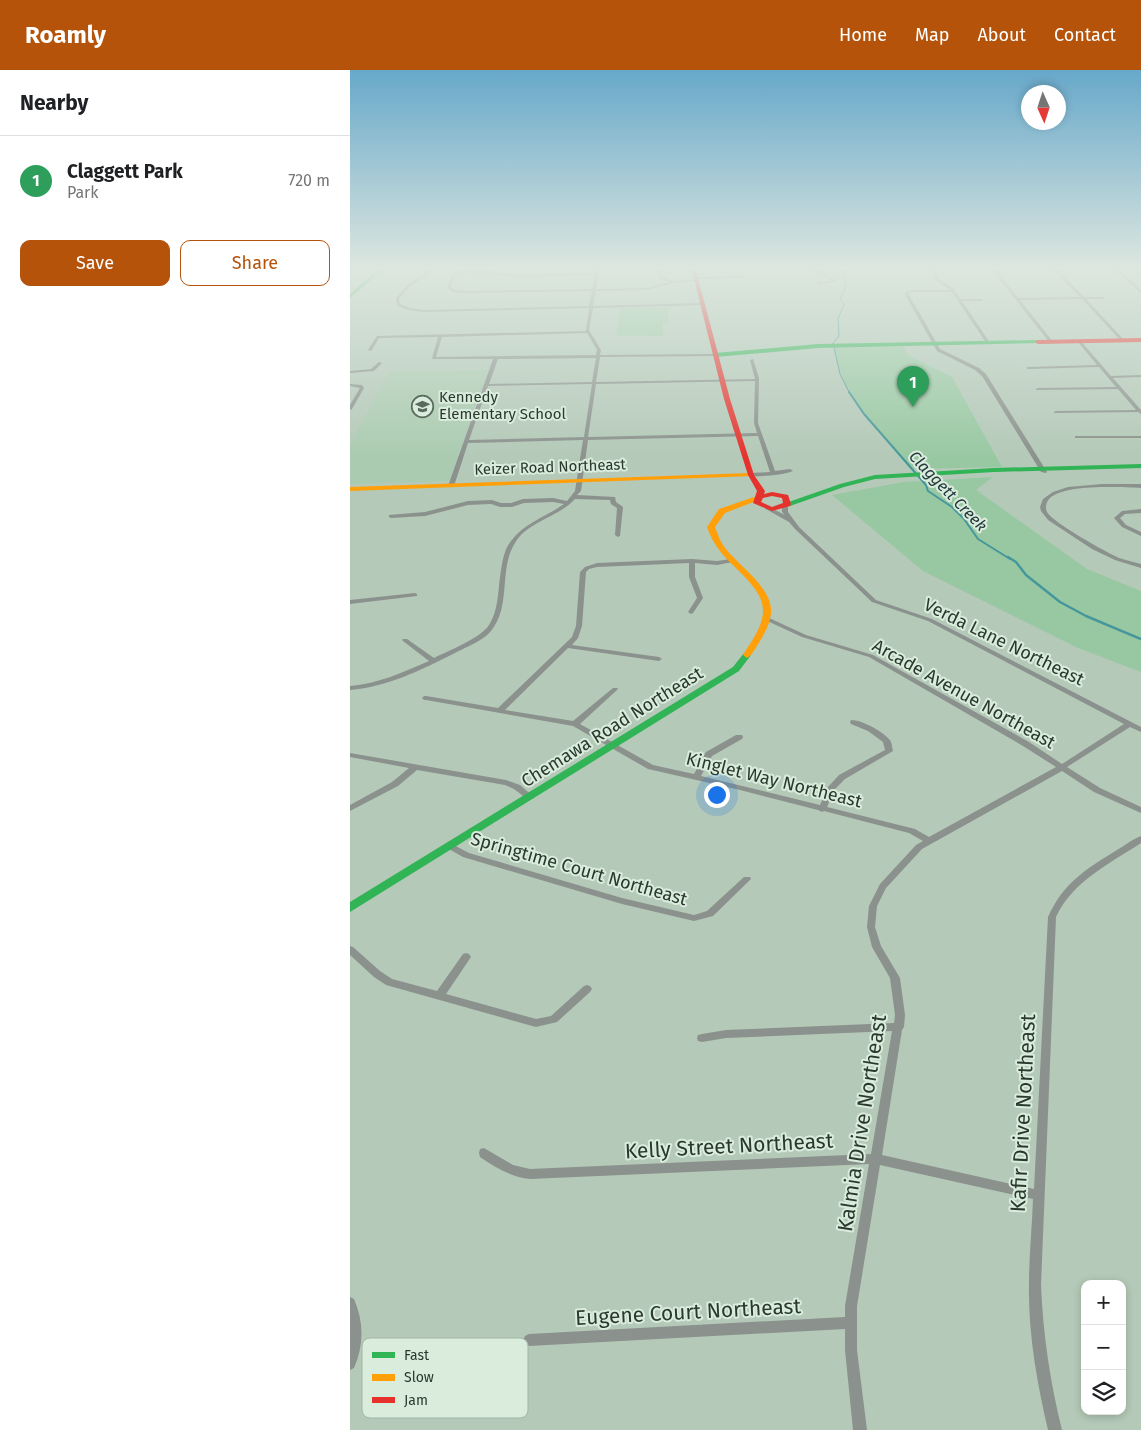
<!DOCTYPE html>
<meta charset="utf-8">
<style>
body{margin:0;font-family:"Fira Sans",sans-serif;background:#f6f6f6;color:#202124}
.controls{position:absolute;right:15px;bottom:15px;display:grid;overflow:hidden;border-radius:10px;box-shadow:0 2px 8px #0003}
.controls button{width:45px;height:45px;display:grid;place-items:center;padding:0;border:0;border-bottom:1px solid #e0e0e0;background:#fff;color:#202124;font:25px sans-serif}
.compass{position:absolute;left:671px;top:15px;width:45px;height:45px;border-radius:50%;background:#fff;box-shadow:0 2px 8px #0003;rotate:177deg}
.you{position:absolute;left:366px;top:724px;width:18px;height:18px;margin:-12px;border:4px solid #fff;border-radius:50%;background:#1a73e8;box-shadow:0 0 0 8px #1a73e833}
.badge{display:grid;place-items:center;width:32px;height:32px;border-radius:50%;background:#b45309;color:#fff;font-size:16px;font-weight:700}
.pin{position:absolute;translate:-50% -41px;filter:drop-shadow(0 1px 2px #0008)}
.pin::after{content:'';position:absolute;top:26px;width:18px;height:15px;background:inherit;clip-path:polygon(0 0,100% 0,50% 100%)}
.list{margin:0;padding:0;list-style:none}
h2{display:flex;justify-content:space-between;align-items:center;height:65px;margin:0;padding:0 20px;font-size:21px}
h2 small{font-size:16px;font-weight:400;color:#757577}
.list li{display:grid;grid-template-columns:32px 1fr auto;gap:15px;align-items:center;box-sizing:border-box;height:90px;padding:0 20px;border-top:1px solid #e0e0e0}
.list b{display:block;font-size:19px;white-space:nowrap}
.list p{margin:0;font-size:16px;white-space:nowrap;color:#757577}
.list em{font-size:16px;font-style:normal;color:#757577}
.actions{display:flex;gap:10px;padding:15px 20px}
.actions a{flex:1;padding:11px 0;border:1px solid #b45309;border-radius:10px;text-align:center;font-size:18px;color:#b45309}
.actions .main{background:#b45309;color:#fff}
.icon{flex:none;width:28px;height:28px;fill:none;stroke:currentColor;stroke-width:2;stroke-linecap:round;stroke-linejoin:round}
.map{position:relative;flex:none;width:791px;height:1360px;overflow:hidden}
header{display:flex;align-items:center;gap:30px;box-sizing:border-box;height:70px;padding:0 25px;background:#b45309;color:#fff}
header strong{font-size:24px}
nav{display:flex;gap:28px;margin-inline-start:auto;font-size:18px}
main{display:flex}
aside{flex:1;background:#fff}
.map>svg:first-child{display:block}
</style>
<header>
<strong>Roamly</strong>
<nav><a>Home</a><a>Map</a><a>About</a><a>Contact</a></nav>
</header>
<main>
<aside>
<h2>Nearby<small></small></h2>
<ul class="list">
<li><span class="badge" style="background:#2e9e5b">1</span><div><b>Claggett Park</b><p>Park</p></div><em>720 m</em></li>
</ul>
<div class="actions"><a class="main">Save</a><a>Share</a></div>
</aside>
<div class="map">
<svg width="791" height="1360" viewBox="0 0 791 1360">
<rect width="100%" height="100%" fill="#b4c9b8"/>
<path fill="#aacbb0" d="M 138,300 L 99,411 L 0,414 L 0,375 L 40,302 Z"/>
<path fill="#98c8a2" d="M 318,237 L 318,253 L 313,253 L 313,266 L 239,265 L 267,265 L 270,238 Z
M 554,277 L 558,285 L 602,307 L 652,397 L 560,399 C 531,359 492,330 484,278 Z
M 643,407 L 626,420 L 737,499 L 791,521 L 791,602 L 728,578 L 573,501 L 482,425 L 554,412 Z"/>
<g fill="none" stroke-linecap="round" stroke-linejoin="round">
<path stroke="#45979c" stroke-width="1" d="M 486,197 L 493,204 L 496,217 L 490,229 L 494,234 L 488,249 L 489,266 L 483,273 L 490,304 L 500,324"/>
<path stroke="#45979c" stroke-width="2" d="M 499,322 L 514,344 L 576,415 L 578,421 L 602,437 L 614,449 L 628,469 L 660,489"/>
<path stroke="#45979c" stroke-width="2.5" d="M 658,487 L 666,492 L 676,505 L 710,532 L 736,546 L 791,569"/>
<path fill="#8b918d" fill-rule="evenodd" d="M 78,197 L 82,197 L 75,207 L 59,217 L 49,229 L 50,234 L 60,238 L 74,240 L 239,236 L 242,221 L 117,223 L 104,222 L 97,218 L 103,203 C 125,197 145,204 168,205 C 194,206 219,203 245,203 L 246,197 L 250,197 L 246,219 L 297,218 L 319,212 L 310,209 L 306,198 L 307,197 L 310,198 L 313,207 L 323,211 L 346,209 L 344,208 L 346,207 L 393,206 L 392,208 L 346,209 L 347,211 L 327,212 L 297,220 L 246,221 L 243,236 L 353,233 L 355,234 L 353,235 L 243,238 L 239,260 L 251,280 L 250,285 L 365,284 L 367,285 L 365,286 L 250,287 L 246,312 L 405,309 L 400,290 L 403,289 L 409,308 L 408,353 L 425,401 L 440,399 L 443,401 C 433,405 410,407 399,406 L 398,405 L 401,403 L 420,402 L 408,366 L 238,370 L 231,421 L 227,425 L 265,427 L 266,432 L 273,437 L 270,466 L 268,467 L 265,465 L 267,438 L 261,434 L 260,430 L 225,429 C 209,447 178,451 165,473 C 151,495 158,524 149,547 C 146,554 142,561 136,566 C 127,573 114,578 103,584 C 71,600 37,617 0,620 L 0,616 C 28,614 53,602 79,591 L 53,571 L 52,570 L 53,569 L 57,569 L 84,588 C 98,581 131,568 139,555 C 148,541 148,523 150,507 C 152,495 153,481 161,471 C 174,453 196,447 214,434 L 203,432 L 174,433 L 162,437 L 150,437 L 141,434 L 118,435 L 75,446 L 41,448 L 39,447 L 39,445 L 75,442 L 118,431 L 142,430 L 151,433 L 161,433 L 173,429 L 203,428 L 217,431 L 225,421 L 233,370 L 118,373 L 104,416 L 99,417 L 98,416 L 143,289 L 82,289 L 88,267 L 29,268 L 21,281 L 18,280 L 27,266 L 28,266 L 236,261 L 239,238 L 74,242 L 59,240 L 47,236 L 46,228 L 57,215 L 73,205 ZM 119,202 L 166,207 L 245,205 L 242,219 L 117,221 L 106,220 L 100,217 L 105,205 ZM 237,263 L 247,280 L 246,285 L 86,287 L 92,267 ZM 246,288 L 242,312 L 139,314 L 148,289 ZM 405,311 L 404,353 L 407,363 L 238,367 L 246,314 ZM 242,314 L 234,367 L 119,370 L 138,316 Z
M 459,197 L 464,197 L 487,211 L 468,215 L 468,213 L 482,211 Z
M 509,197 L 612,197 L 583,198 L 588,209 L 603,218 L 610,229 L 633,229 L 632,231 L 612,231 L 640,273 L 639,274 L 637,274 L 602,222 L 562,222 L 558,223 L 590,279 L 629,298 L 636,304 L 697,402 L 696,403 L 691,402 L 632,306 L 625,300 L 587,281 L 554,223 L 562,220 L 601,220 L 586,211 L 579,198 Z
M 640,197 L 644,197 L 668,228 L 730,227 L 701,197 L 705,197 L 734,227 L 754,227 L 753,229 L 736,229 L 775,271 L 772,272 L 732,229 L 670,230 L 703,272 L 700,273 Z
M 762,197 L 766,197 L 791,220 L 791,223 Z
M 728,270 L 730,270 L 761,306 L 791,305 L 791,307 L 763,308 L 791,340 L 791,344 L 788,342 L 704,343 L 704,342 L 706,341 L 786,340 L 768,319 L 686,320 L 686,319 L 688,318 L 766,317 L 749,297 L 678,299 L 676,298 L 678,297 L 747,295 L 728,272 Z
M 29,292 L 32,293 L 24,301 L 0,303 L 0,301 L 21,299 Z
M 0,314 L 12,315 L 14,318 L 2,339 L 0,340 L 0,335 L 10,318 L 0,316 Z
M 725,366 L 791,366 L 791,368 L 725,368 Z
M 752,414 L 791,414 L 791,418 C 769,417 716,414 700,428 C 696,432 695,437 697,442 C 703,453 756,482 769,488 C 776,490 783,492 791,494 L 791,498 L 765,490 L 742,479 L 698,450 L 691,441 L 690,437 L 693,429 L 703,422 L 718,417 Z
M 435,434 L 438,436 L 438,442 L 449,457 L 526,530 L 582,549 L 791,657 L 791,662 L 780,657 L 717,697 L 750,718 L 791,737 L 791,743 L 744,722 L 712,701 L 572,779 L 536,818 L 527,836 L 525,857 L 531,876 L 550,908 L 555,945 L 554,957 L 552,960 L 532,1085 L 684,1119 L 698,847 C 713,813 736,799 767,780 C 775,775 783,769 791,766 L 791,773 C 759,794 723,811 706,847 L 691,1215 C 693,1264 700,1312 712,1360 L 698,1360 C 687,1313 678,1263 679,1214 C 679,1186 682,1158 683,1129 L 530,1095 L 507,1236 L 507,1280 L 517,1360 L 503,1360 L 495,1280 L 495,1259 L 179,1276 L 175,1274 L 173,1270 L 175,1266 L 179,1264 L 495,1247 L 495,1236 L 519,1094 L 180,1109 C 161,1107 146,1098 130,1087 L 129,1083 L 130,1079 L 134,1078 L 163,1095 L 180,1099 L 521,1084 L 542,961 L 376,968 L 352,972 L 348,971 L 347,968 L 348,965 L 352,964 L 376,960 L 544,953 L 545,945 L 540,908 L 522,877 L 517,857 L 519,836 L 530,814 L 566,775 L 573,771 L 559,763 L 474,741 L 472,742 L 468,740 L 390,720 L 298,699 L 223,656 L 76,630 L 74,630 L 72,628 L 74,626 L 76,626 L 148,638 L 222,567 L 226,556 L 230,502 L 235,497 L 247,493 L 342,489 L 367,491 L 381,489 L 383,490 L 383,492 L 367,495 L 345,493 L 345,507 L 353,528 L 343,543 L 341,544 L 338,542 L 347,528 L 339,507 L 339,493 L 247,497 L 239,499 L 236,502 L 232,556 L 228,568 L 222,575 L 309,587 L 312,589 L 309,591 L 218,578 L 155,640 L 223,651 L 263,618 L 267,618 L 268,619 L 267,620 L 230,654 L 303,695 L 344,704 L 356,682 L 386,665 L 392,665 L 393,667 L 392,669 L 362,686 L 351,706 L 470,735 L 478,717 L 489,705 L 535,680 L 533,672 L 518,661 L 501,654 L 500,652 L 501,650 C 512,650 532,661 539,669 C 542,672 542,677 543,681 L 495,709 L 484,720 L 477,737 L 565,759 L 579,767 L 706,697 L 673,676 L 519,587 L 452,567 L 413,549 L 413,547 L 417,547 L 456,565 L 523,585 L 679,672 L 712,694 L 774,654 L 578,551 L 522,532 L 445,459 L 439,452 L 414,438 L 419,437 L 435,445 L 432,442 L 432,436 Z
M 791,439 L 791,443 L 775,444 L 770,448 L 776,455 L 791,462 L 791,466 L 772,457 L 764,448 L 772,441 Z
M 65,523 L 67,524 L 67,526 L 0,534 L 0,530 Z
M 0,683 L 156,710 L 170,715 L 184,727 L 183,729 L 177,729 L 164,719 L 155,715 L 67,700 L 48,716 L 0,741 L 0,735 L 42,712 L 59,698 L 0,687 Z
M 100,773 L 119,783 L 272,828 L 344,845 L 357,841 L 394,807 L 400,807 L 401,809 L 363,846 L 344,851 L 272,834 L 113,787 L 97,778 L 96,776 L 97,774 Z
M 0,876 L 3,877 L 30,901 L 42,909 L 87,921 L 113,884 L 116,883 L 119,884 L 121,887 L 119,890 L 96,924 L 186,949 L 201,946 L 234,916 L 237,915 L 240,916 L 242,919 L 240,922 L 207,952 L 186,957 L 36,915 L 24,907 L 0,885 Z
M 0,1227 L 4,1229 C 14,1252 14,1275 4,1298 L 0,1300 Z"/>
<path fill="#30b455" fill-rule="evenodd" d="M 31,197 L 36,197 L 0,228 L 0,224 Z
M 688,270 L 690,271 L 690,273 L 468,278 L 365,287 L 362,285 L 365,283 L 468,274 Z
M 791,394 L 791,398 L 644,402 L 525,409 L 494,417 L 440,436 L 433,434 L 490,414 L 525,405 L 644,398 Z
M 397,582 L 401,585 L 389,601 L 0,842 L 0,832 L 383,597 L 394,583 Z"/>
<path fill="#ff9f0a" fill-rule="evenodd" d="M 401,403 L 404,405 L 403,406 L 0,421 L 0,417 Z
M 404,427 L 411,429 L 375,443 L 365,457 C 368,465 370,471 375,478 C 389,496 423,518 421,543 C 420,557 409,573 401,585 L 397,588 L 393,585 C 400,573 412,558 413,543 C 415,518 383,499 370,481 C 364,473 360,466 357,457 L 369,439 Z"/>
<path fill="#e5322d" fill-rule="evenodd" d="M 341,197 L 345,197 L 380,329 L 404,405 L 415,421 L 414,424 L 422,422 L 438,425 L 441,434 L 440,436 L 422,441 L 403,433 L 407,421 L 398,405 L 374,329 ZM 422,426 L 432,428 L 433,433 L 422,437 L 411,432 L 413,428 Z
M 791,268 L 791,272 L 688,274 L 685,272 L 688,270 Z"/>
</g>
<linearGradient id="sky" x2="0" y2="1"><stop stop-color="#67a8ca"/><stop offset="0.51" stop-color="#dde7df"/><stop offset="1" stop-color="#dde7df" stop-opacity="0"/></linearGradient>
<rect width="791" height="388" fill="url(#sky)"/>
<defs>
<symbol id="school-ring" viewBox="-11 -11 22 22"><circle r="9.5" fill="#daecdc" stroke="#5a6b5e" stroke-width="1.5"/><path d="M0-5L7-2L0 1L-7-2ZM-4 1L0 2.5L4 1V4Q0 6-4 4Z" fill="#5a6b5e"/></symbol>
</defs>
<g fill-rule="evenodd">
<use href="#school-ring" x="60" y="324" width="25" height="25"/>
</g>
<g text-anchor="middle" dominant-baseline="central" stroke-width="4" stroke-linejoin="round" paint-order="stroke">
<g font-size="15" fill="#2a392d" stroke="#daecdc" text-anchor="start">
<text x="89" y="327">Kennedy<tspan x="89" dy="17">Elementary School</tspan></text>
</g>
<g font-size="15" fill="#2a392d" stroke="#daecdc">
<text transform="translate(200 397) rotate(-2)">Keizer Road Northeast</text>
</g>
<g font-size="16" font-style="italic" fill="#22383c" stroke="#daecdc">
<text transform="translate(598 421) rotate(46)">Claggett Creek</text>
</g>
<g font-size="18" fill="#2a392d" stroke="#daecdc">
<text transform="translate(654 572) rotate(26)">Verda Lane Northeast</text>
<text transform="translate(614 624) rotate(29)">Arcade Avenue Northeast</text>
<text transform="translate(262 657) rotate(-32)">Chemawa Road Northeast</text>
<text transform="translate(424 710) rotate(14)">Kinglet Way Northeast</text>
<text transform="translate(229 799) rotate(16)">Springtime Court Northeast</text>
</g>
<g font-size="21" fill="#2a392d" stroke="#daecdc">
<text transform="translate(673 1043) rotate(-87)">Kafir Drive Northeast</text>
<text transform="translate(512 1053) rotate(-81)">Kalmia Drive Northeast</text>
<text transform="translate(379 1076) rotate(-3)">Kelly Street Northeast</text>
<text transform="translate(338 1242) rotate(-3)">Eugene Court Northeast</text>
</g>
</g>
<rect x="12" y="1268" width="166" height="80" rx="8" fill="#daecdc" stroke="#a5b6a8" stroke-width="1"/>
<rect x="22" y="1282" width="23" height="6" fill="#30b455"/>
<rect x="22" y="1304" width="23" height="7" fill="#ff9f0a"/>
<rect x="22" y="1327" width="23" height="6" fill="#e5322d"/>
<g font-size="14" fill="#2a392d">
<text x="54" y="1290">Fast</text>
<text x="54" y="1312">Slow</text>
<text x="54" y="1335">Jam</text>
</g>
</svg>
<div class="controls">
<button>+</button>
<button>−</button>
<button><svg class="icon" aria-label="layers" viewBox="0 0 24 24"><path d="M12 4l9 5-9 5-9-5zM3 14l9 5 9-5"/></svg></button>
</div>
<svg class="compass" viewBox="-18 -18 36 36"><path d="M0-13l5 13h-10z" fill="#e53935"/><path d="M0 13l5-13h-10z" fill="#757577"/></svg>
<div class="you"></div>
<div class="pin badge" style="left:563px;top:337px;background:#2e9e5b">1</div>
</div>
</main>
